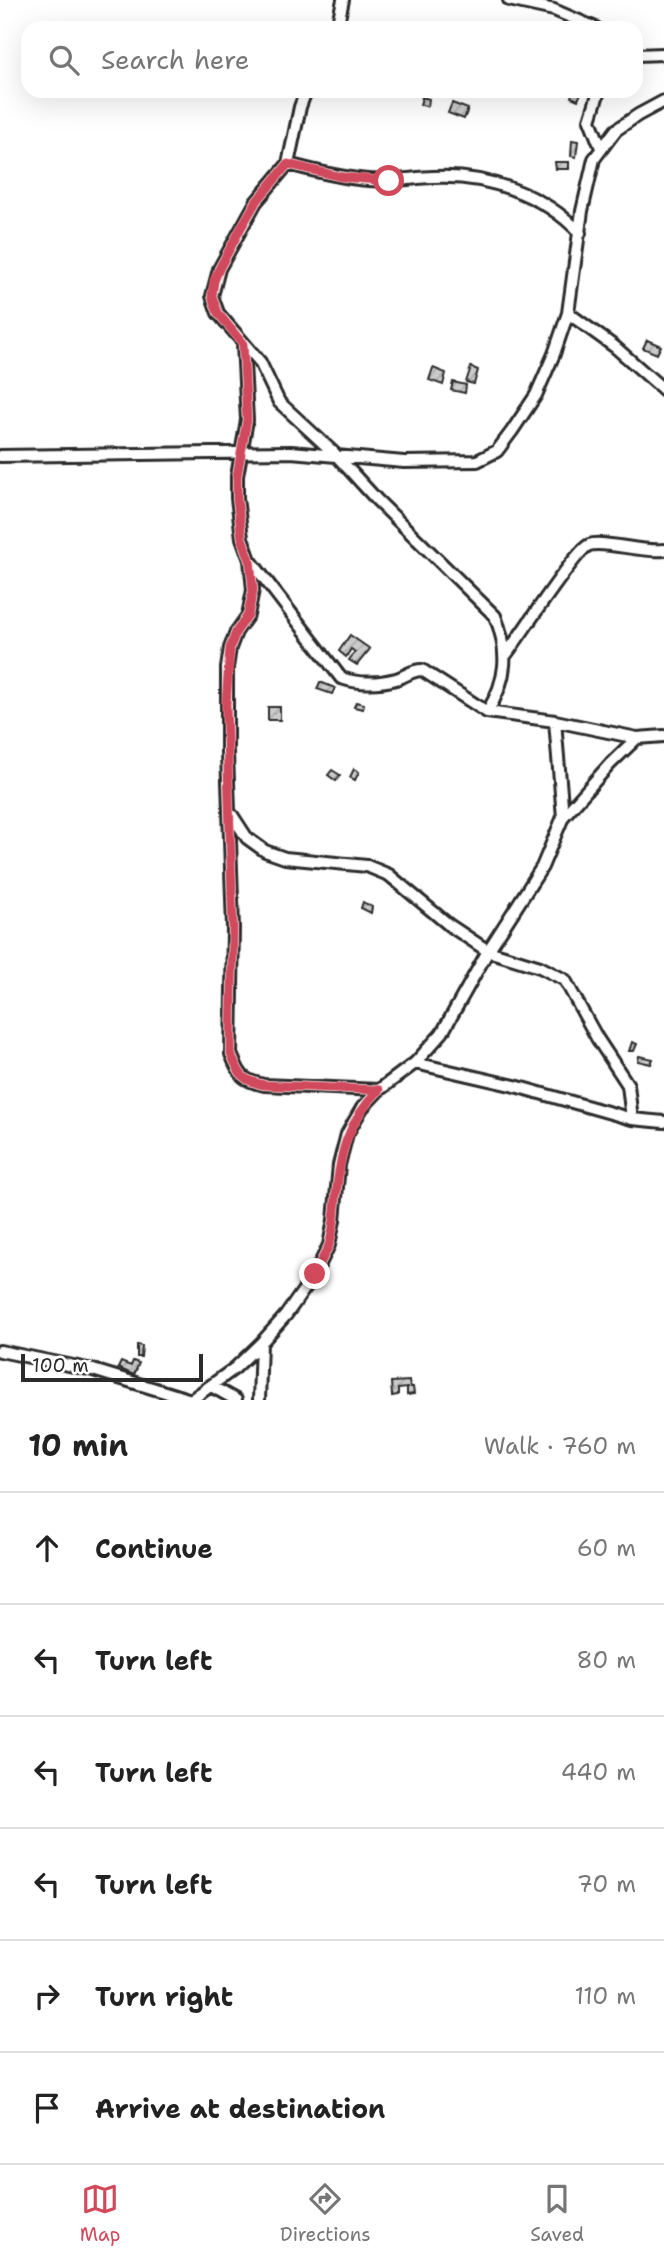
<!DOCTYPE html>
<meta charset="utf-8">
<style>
body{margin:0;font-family:"Shantell Sans",sans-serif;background:#f2f2f2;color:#222}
.scale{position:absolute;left:21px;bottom:18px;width:182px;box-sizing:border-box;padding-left:7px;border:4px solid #2b2b2b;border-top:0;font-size:19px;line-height:24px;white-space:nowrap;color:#2b2b2b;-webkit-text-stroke:5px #fff;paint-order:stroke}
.stop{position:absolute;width:21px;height:21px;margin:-16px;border:5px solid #d1495b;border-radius:50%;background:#fff}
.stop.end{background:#d1495b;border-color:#fff;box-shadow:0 2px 7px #0008}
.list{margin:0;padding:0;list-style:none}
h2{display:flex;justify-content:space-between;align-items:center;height:91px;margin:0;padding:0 28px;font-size:30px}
h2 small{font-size:23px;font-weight:400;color:#767676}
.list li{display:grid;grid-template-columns:46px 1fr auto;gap:21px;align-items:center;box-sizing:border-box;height:112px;padding:0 28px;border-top:2px solid #e0e0e0}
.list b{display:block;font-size:26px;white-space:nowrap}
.list em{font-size:23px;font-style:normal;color:#767676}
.icon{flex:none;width:38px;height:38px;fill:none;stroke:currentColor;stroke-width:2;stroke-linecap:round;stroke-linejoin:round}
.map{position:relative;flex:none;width:664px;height:1400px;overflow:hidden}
.search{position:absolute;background:#fff;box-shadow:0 7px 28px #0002;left:21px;right:21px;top:21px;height:77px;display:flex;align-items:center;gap:18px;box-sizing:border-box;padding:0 24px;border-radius:21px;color:#767676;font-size:26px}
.sheet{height:763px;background:#fff}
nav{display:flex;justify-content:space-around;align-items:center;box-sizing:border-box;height:98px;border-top:2px solid #e0e0e0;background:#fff;font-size:19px;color:#767676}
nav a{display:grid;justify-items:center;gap:4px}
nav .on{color:#d1495b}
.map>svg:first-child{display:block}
</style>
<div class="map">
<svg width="664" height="1400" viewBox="0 0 664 1400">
<defs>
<pattern id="building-hatch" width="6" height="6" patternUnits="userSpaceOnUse" patternTransform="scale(1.75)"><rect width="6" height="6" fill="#cbcbcb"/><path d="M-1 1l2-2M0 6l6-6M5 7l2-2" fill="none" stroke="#aeaeae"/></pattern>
</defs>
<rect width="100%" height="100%" fill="#fff"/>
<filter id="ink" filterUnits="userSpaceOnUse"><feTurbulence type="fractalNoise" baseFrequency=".0143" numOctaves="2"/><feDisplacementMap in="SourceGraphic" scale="14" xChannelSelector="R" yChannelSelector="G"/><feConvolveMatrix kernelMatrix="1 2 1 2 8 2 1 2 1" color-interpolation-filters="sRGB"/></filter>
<g filter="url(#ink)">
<path fill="url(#building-hatch)" stroke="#2b2b2b" stroke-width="2" d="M 573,91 L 582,91 L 578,100 L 571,97 Z
M 422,97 L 429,99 L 428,106 L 420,105 Z
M 452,103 L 468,109 L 464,119 L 448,113 Z
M 572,140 L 578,141 L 576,157 L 571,156 Z
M 555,162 L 569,162 L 569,169 L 556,169 Z
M 647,340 L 661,346 L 657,354 L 643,348 Z
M 471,367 L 478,370 L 474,384 L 466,382 Z
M 433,368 L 446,373 L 443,385 L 429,380 Z
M 453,382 L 466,385 L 465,393 L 451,390 Z
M 350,635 L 370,649 L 357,665 L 349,660 L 355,652 L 351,649 L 346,657 L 339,651 Z
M 320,682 L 335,688 L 332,694 L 317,689 Z
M 356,702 L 364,704 L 363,709 L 354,707 Z
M 268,707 L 280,707 L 280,720 L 268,720 Z
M 354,769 L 359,772 L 355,780 L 350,777 Z
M 332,770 L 340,775 L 336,781 L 328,775 Z
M 363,902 L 372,907 L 371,913 L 361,908 Z
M 632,1042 L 637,1044 L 634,1051 L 629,1051 Z
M 639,1056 L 653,1059 L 651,1064 L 638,1061 Z
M 137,1345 L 142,1346 L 141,1357 L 137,1357 Z
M 133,1361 L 139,1363 L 134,1375 L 118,1368 L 121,1362 L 131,1366 Z
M 409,1381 L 410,1387 L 413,1387 L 414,1394 L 407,1395 L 407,1388 L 398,1389 L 398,1395 L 392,1396 L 391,1382 Z"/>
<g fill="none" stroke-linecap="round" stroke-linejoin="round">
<defs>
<path id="street" d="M 509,0 L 554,10 L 596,28
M 337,28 L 343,0
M 636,55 L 664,54
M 306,91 L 300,107 L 288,164 L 256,202 L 219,269 L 212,296 L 218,313 L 260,362 L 279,402 L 335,454 L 377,500 L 495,616 C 509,651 508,679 487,712
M 599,91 L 590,120 L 601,148
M 288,164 C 314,171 341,178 368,180 C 390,182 411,178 433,177 C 485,174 544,194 580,233
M 568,313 L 615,347 L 664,390
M 243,344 L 247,420 L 237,476 L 237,498 L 242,538 L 250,560 L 253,590 L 248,615 L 236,632 L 230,648 L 227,668 L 227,752 L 233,928 L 231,1054 C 240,1075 241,1080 264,1085 L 379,1090
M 0,456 L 291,452 L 404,462 L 477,461 L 497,451 L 512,431 L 536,395 L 554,354 L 568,313 L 582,211 L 594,159 L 616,130 L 638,115 L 664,101
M 251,561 L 341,678 C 359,684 377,684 396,679 C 407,676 411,670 422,670 L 487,712 L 555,721 L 637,738
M 505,656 C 519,638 575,551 589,545 C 604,540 642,553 664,550
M 555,721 L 563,817
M 232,815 L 247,838 L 265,851 L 285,858 L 367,866 L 389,875 L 449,925 L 488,951 L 540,967 L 565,980 L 597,1038 L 628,1085 L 632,1119
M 415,1063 L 515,1086 L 632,1119 L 664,1122
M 0,1351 L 93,1370 L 191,1400
M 211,1386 L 236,1400
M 191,1400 L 235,1368 L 261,1343 L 286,1315 L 315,1274 L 329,1245 L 334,1220 L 339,1165 L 347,1134 L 362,1108 L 379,1090 L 415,1063 L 442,1033 L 488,951 L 542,867 L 563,817 L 610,764 L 637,738 L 664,736
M 259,1400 L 261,1343"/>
</defs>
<use href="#street" stroke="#2b2b2b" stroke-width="16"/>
<use href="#street" stroke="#fff" stroke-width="10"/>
</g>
</g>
<g fill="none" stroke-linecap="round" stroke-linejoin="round" filter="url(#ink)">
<path stroke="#d1495b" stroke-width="9" d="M 315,1274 C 319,1264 325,1255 329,1245 C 334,1230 335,1213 336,1197 C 340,1152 347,1123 379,1090 L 264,1085 C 241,1080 240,1075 231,1054 L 233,928 L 226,704 L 230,648 L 236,632 L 248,615 L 253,590 L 250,560 L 242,538 L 237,498 L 237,476 L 247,420 L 243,344 L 218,313 L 212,296 L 214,281 L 219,269 L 242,226 L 256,202 L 288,164 L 342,177 L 389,181"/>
</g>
</svg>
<div class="scale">100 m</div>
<div class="stop" style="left:389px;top:181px"></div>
<div class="stop end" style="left:315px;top:1274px"></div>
<div class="search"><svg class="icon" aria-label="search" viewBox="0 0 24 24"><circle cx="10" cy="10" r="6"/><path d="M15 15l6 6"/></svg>Search here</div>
</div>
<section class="sheet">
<h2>10 min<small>Walk · 760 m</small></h2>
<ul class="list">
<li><svg class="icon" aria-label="ahead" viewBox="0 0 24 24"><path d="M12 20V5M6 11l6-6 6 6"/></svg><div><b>Continue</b></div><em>60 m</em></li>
<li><svg class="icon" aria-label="left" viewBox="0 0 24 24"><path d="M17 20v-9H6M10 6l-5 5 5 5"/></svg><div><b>Turn left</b></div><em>80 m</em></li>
<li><svg class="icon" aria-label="left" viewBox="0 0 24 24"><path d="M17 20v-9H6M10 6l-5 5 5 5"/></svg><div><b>Turn left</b></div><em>440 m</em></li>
<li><svg class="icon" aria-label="left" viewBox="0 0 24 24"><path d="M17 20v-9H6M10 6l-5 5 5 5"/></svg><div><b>Turn left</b></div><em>70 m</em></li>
<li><svg class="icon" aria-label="right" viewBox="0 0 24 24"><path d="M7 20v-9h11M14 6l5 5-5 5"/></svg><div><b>Turn right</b></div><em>110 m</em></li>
<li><svg class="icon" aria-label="arrive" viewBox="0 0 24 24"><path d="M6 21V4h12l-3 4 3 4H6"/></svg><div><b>Arrive at destination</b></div></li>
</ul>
</section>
<nav>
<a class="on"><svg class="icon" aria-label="map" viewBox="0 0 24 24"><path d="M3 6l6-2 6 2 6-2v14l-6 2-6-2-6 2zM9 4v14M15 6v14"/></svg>Map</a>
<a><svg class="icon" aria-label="directions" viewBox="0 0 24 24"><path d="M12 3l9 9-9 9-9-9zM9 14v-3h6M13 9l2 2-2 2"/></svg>Directions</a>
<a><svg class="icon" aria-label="saved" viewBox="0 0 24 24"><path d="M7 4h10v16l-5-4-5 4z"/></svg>Saved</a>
</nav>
